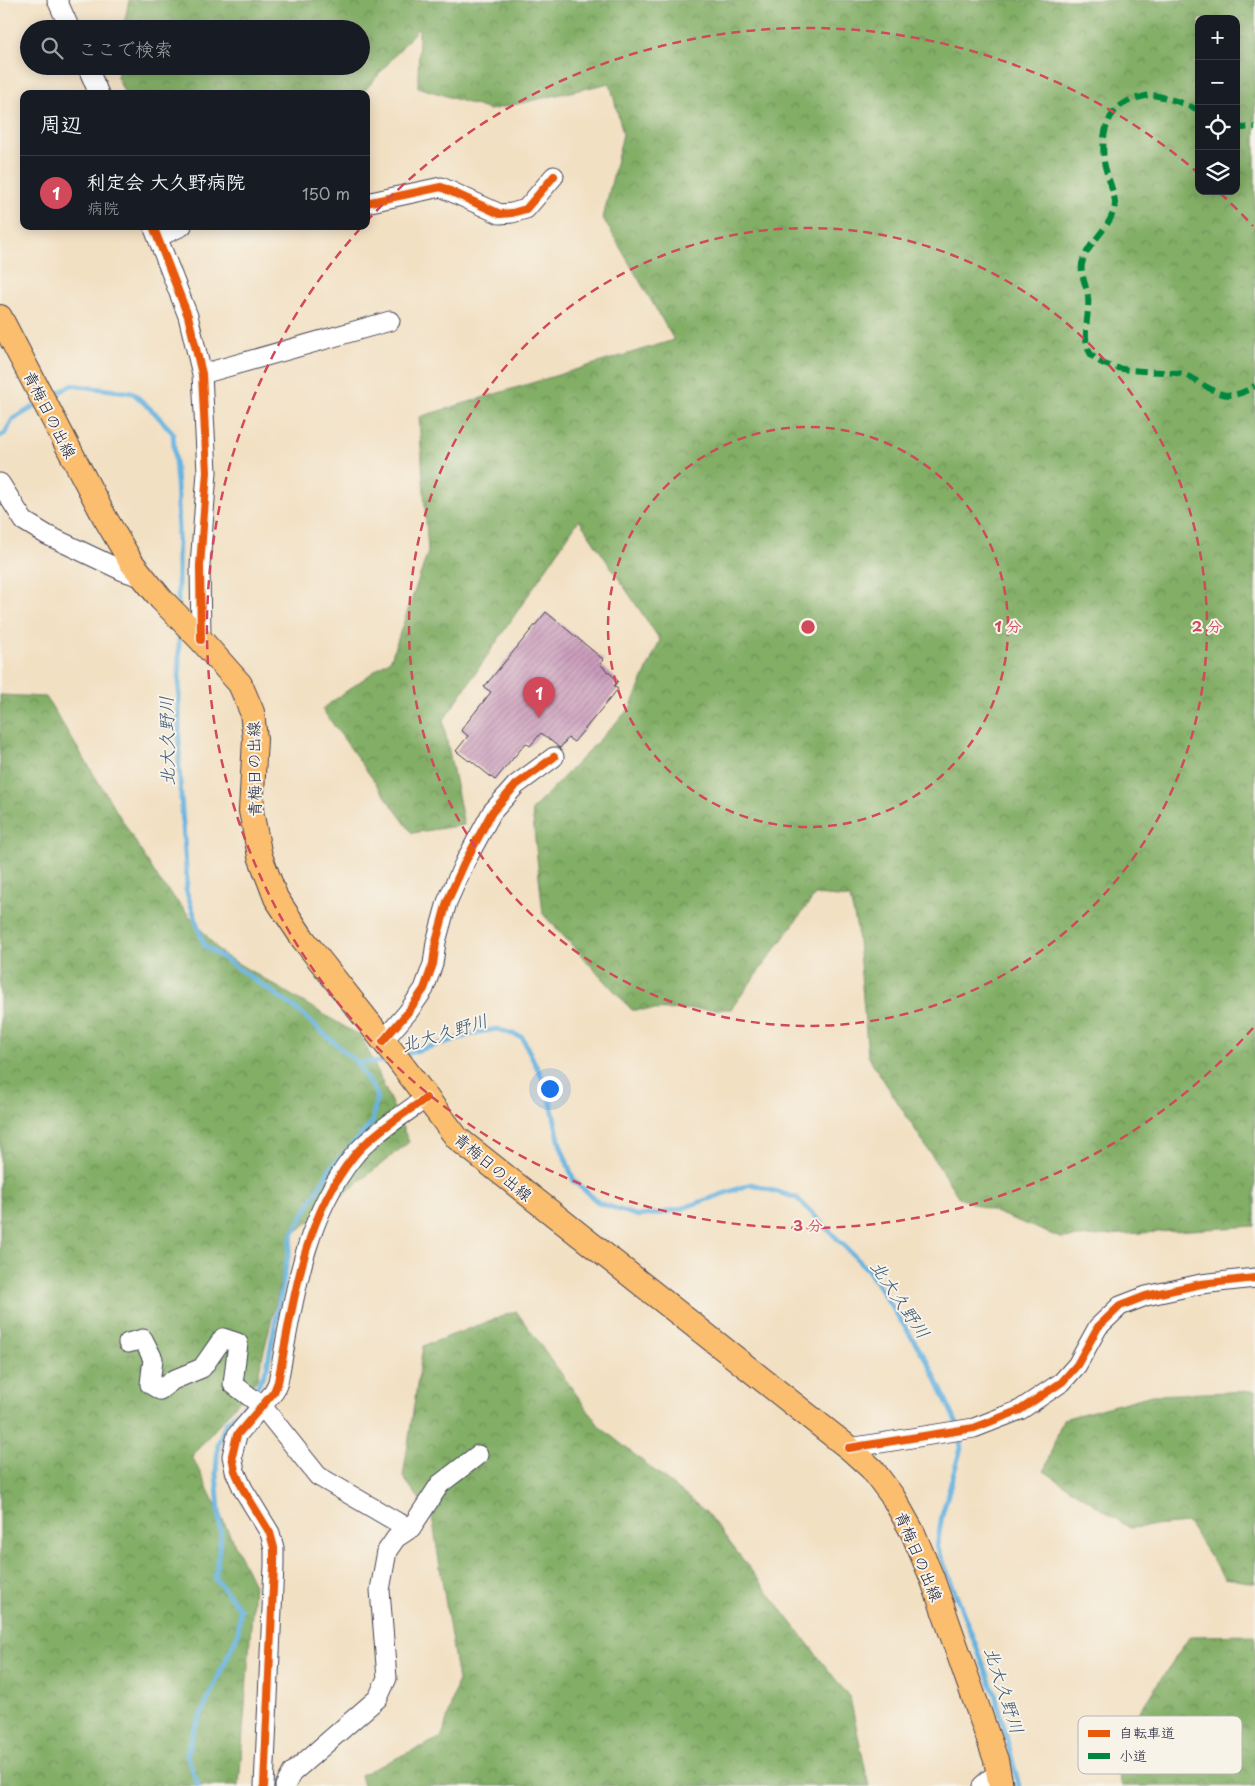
<!DOCTYPE html>
<html lang="ja">
<meta charset="utf-8">
<style>
body{margin:0;font-family:"Playpen Sans","Klee One",sans-serif;background:#242831;color:#f1f3f6}
.controls{position:absolute;right:15px;top:15px;display:grid;overflow:hidden;border-radius:10px;box-shadow:0 2px 12px #0003}
.controls button{width:45px;height:45px;display:grid;place-items:center;padding:0;border:0;border-bottom:1px solid #363941;background:#171b24;color:#f1f3f6;font:25px sans-serif}
.you{position:absolute;left:549px;top:1088px;width:18px;height:18px;margin:-12px;border:4px solid #fff;border-radius:50%;background:#1a73e8;box-shadow:0 0 0 8px #1a73e833}
.badge{display:grid;place-items:center;width:32px;height:32px;border-radius:50%;background:#d1495b;color:#fff;font-size:16px;font-weight:700}
.pin{position:absolute;translate:-50% -41px;filter:drop-shadow(0 1px 2px #0008)}
.pin::after{content:'';position:absolute;top:26px;width:18px;height:15px;background:inherit;clip-path:polygon(0 0,100% 0,50% 100%)}
.list{margin:0;padding:0;list-style:none}
h2{display:flex;justify-content:space-between;align-items:center;height:65px;margin:0;padding:0 20px;font-size:21px}
h2 small{font-size:16px;font-weight:400;color:#9ea1a6}
.list li{display:grid;grid-template-columns:32px 1fr auto;gap:15px;align-items:center;box-sizing:border-box;height:75px;padding:0 20px;border-top:1px solid #363941}
.list b{display:block;font-size:19px;white-space:nowrap}
.list p{margin:0;font-size:16px;white-space:nowrap;color:#9ea1a6}
.list em{font-size:16px;font-style:normal;color:#9ea1a6}
.icon{flex:none;width:28px;height:28px;fill:none;stroke:currentColor;stroke-width:2;stroke-linecap:round;stroke-linejoin:round}
.map{position:relative;flex:none;width:1255px;height:1786px;overflow:hidden}
.search{position:absolute;background:#171b24;box-shadow:0 2px 12px #0003;left:20px;top:20px;width:350px;height:55px;display:flex;align-items:center;gap:12px;box-sizing:border-box;padding:0 18px;border-radius:28px;color:#9ea1a6;font-size:19px}
.panel{position:absolute;background:#171b24;box-shadow:0 2px 12px #0003;left:20px;top:90px;width:350px;height:140px;border-radius:10px}
.map>svg:first-child{display:block}
</style>
<div class="map">
<svg width="1255" height="1786" viewBox="0 0 1255 1786">
<defs>
<pattern id="forest-crowns" width="20" height="18" patternUnits="userSpaceOnUse" patternTransform="scale(1.25)"><rect width="20" height="18" fill="#82ae66"/><path d="M2 6a3 3 0 1 1 6 0M12 15a3 3 0 1 1 6 0" fill="none" stroke="#6a8d55"/></pattern>
<pattern id="building-hatch" width="6" height="6" patternUnits="userSpaceOnUse" patternTransform="scale(1.25)"><rect width="6" height="6" fill="#ca9cbc"/><path d="M-1 1l2-2M0 6l6-6M5 7l2-2" fill="none" stroke="#a47f9a"/></pattern>
</defs>
<rect width="100%" height="100%" fill="#f7f3e8"/>
<filter id="ink" filterUnits="userSpaceOnUse"><feTurbulence type="fractalNoise" baseFrequency=".02" numOctaves="2"/><feDisplacementMap in="SourceGraphic" scale="10" xChannelSelector="R" yChannelSelector="G"/><feConvolveMatrix kernelMatrix="1 2 1 2 8 2 1 2 1" color-interpolation-filters="sRGB"/></filter>
<filter id="wash" filterUnits="userSpaceOnUse"><feTurbulence type="fractalNoise" baseFrequency=".0096" numOctaves="4" result="noise"/><feDisplacementMap in="SourceGraphic" scale="20" xChannelSelector="R" yChannelSelector="G"/><feGaussianBlur stdDeviation="1.12" result="paint"/><feColorMatrix in="noise" values="0 0 0 0 0 0 0 0 0 0 0 0 0 0 0 0 0 1.4 0 .05"/><feComposite in="paint" operator="in"/></filter>
<g filter="url(#wash)">
<rect width="100%" height="100%" fill="#f2e0c3"/>
<path fill="url(#forest-crowns)" stroke="#526850" fill-rule="evenodd" d="M 129,0 L 1255,0 L 1255,1226 L 1061,1238 L 959,1198 L 868,1056 L 857,929 L 850,898 L 815,895 L 731,1009 L 632,1010 L 543,914 L 532,810 L 630,708 L 660,640 L 579,520 L 443,721 L 464,825 L 412,833 L 322,709 L 391,659 L 428,552 L 419,417 L 674,340 L 603,218 L 623,134 L 610,83 L 490,110 L 418,87 L 419,27 L 362,94 L 125,94 L 117,77 L 119,66 L 361,66 L 361,29 L 123,29 ZM 1199,19 L 1236,19 L 1236,191 L 1199,191 Z
M 0,695 L 46,697 L 159,880 L 222,954 L 362,1037 L 409,1142 L 292,1235 L 257,1380 L 192,1456 L 254,1585 L 239,1786 L 0,1786 Z
M 516,1311 L 600,1427 L 706,1512 L 850,1698 L 869,1786 L 363,1786 L 360,1775 L 442,1737 L 458,1681 L 432,1516 L 403,1477 L 423,1346 Z
M 1255,1391 L 1255,1583 L 1224,1578 L 1188,1523 L 1130,1528 L 1044,1471 L 1063,1419 L 1152,1395 Z
M 1255,1635 L 1255,1786 L 1122,1786 L 1111,1754 L 1190,1636 Z"/>
<g fill="none" stroke-linecap="round" stroke-linejoin="round">
<path stroke="#68b4e1" stroke-width="5" d="M 49,399 L 71,385 L 133,393 L 154,412 L 173,433 L 178,498 L 178,607
M 0,436 L 5,433 L 13,419 L 39,404
M 179,628 L 179,767 L 187,882 L 186,890 L 204,945 L 294,1007 L 356,1062 L 392,1062
M 404,1056 L 412,1052 L 480,1032 L 497,1029 L 522,1037 L 548,1090 L 560,1144 L 574,1181 L 599,1203 L 638,1216 L 663,1213 L 686,1207 L 751,1184 L 797,1198 L 868,1270 L 929,1364 L 958,1426
M 959,1434 L 961,1448 L 942,1515 L 937,1546 L 996,1697 L 1019,1786
M 198,1786 L 187,1754 L 193,1732 L 238,1634 L 240,1609 L 215,1578 L 221,1535 L 216,1472 L 218,1444 L 226,1423 L 251,1400 L 267,1367 L 292,1235 L 329,1170 L 372,1123 L 377,1095 L 356,1062"/>
</g>
<g id="blocks">
<path fill="url(#building-hatch)" d="M 546,612 L 604,660 L 600,664 L 618,681 L 614,686 L 618,689 L 574,742 L 568,738 L 560,748 L 541,733 L 530,746 L 526,743 L 495,780 L 470,760 L 469,761 L 456,751 L 468,736 L 461,730 L 491,692 L 484,687 Z"/>
</g>
</g>
<g filter="url(#ink)">
<use href="#blocks" fill-opacity="0" stroke="#413e4f" stroke-width="1"/>
<g fill="none" stroke-linecap="round" stroke-linejoin="round">
<defs>
<path id="minor" d="M 57,0 L 70,29
M 87,66 L 99,94
M 366,203 L 441,187 L 500,214 L 512,213 L 526,209 L 554,176
M 153,226 L 188,316 L 202,374 L 207,472 L 200,566 L 201,640
M 158,237 L 182,226
M 202,374 L 390,321
M 0,483 L 24,521 L 47,535 L 123,571 L 144,578
M 383,1041 L 408,1012 L 424,989 L 433,964 L 436,942 L 447,902 L 465,862 L 492,812 L 516,785 L 554,757
M 128,1343 L 143,1339 L 153,1359 L 150,1384 L 160,1390 L 173,1380 L 202,1368 L 223,1338 L 238,1343 L 233,1384 L 262,1406 L 318,1476 L 397,1522 L 411,1528 L 440,1484 L 478,1455
M 849,1448 L 974,1428 L 1020,1410 L 1062,1382 L 1077,1365 L 1098,1327 L 1120,1306 L 1146,1296 L 1201,1284 L 1255,1278
M 264,1786 L 274,1565 L 274,1548 L 270,1533 L 243,1489 L 235,1471 L 232,1456 L 237,1435 L 274,1392 L 278,1382 C 293,1305 302,1221 353,1157 C 370,1135 403,1115 426,1098
M 285,1786 L 292,1773 L 378,1698 L 387,1678 L 380,1590 L 387,1551 L 396,1538 L 411,1528
M 982,1786 L 998,1772"/>
<path id="major" d="M 0,317 L 104,516 L 131,562 L 161,599 L 201,640 L 240,684 L 252,712 L 255,739 L 251,811 L 260,856 L 276,898 L 303,939 L 393,1053 L 457,1138 L 849,1448 L 872,1469 L 893,1497 L 913,1533 L 932,1578 L 996,1760 L 1001,1786"/>
</defs>
<use href="#minor" stroke="#413e4f" stroke-width="21"/>
<use href="#major" stroke="#413e4f" stroke-width="26"/>
<use href="#minor" stroke="#fff" stroke-width="19"/>
<use href="#major" stroke="#fbbd6e" stroke-width="24"/>
<path stroke="#00873e" stroke-width="6" stroke-dasharray="12 6" stroke-linecap="butt" d="M 1199,110 C 1184,104 1168,97 1152,95 C 1147,95 1142,97 1137,98 C 1107,106 1101,133 1104,161 C 1105,172 1116,195 1115,205 C 1112,228 1087,242 1082,264 C 1080,275 1087,286 1088,297 C 1090,314 1081,338 1090,353 C 1105,376 1158,369 1183,374 C 1189,376 1194,380 1200,383 C 1224,397 1230,400 1255,386
M 1236,125 L 1242,128 L 1255,127"/>
<defs>
<path id="cycleway" d="M 366,203 L 441,187 L 500,214 L 512,213 L 526,209 L 554,176
M 153,226 L 188,316 L 202,374 L 207,472 L 200,566 L 201,640
M 383,1041 L 408,1012 L 424,989 L 433,964 L 436,942 L 447,902 L 465,862 L 492,812 L 516,785 L 554,757
M 849,1448 L 974,1428 L 1020,1410 L 1062,1382 L 1077,1365 L 1098,1327 L 1120,1306 L 1146,1296 L 1201,1284 L 1255,1278
M 264,1786 L 274,1565 L 274,1548 L 270,1533 L 243,1489 L 235,1471 L 232,1456 L 237,1435 L 274,1392 L 278,1382 C 293,1305 302,1221 353,1157 C 370,1135 403,1115 426,1098"/>
</defs>
<use href="#cycleway" stroke="#f7f3e8" stroke-width="11"/>
<use href="#cycleway" stroke="#e8590c" stroke-width="8"/>
</g>
</g>
<g fill="none" stroke="#d1495b" stroke-width="2.5" stroke-dasharray="9 6">
<circle cx="808" cy="627" r="200"/>
<circle cx="808" cy="627" r="399"/>
<path d="M1253 1028A599 599 0 0 1 359 230M366 222A599 599 0 0 1 1197 172M1220 193A599 599 0 0 1 1253 226"/>
</g>
<g text-anchor="middle" dominant-baseline="central" stroke-width="4" stroke-linejoin="round" paint-order="stroke">
<g font-size="16" fill="#22223b" stroke="#f7f3e8">
<text transform="translate(51 414) rotate(63)">青梅日の出線</text>
<text transform="translate(253 769) rotate(-91)">青梅日の出線</text>
<text transform="translate(494 1166) rotate(40)">青梅日の出線</text>
<text transform="translate(920 1556) rotate(67)">青梅日の出線</text>
</g>
<g font-size="18" font-style="italic" fill="#3a5575" stroke="#f7f3e8">
<text transform="translate(166 741) rotate(-91)">北大久野川</text>
<text transform="translate(444 1032) rotate(-17)">北大久野川</text>
<text transform="translate(901 1299) rotate(56)">北大久野川</text>
<text transform="translate(1005 1690) rotate(72)">北大久野川</text>
</g>
</g>
<rect x="1078" y="1716" width="164" height="58" rx="8" fill="#f7f3e8" stroke="#b7b4b4" stroke-width="1"/>
<rect x="1088" y="1730" width="22" height="7" fill="#e8590c"/>
<rect x="1088" y="1753" width="22" height="6" fill="#00873e"/>
<g font-size="14" fill="#22223b">
<text x="1119" y="1738">自転車道</text>
<text x="1119" y="1761">小道</text>
</g>
<circle cx="808" cy="627" r="8" fill="#d1495b" stroke="#f7f3e8" stroke-width="2.5"/>
<g font-size="15" text-anchor="middle" font-weight="bold" fill="#d1495b" stroke="#f7f3e8" stroke-width="4" stroke-linejoin="round" paint-order="stroke">
<text x="1008" y="632">1 分</text>
<text x="1207" y="632">2 分</text>
<text x="808" y="1231">3 分</text>
</g>
</svg>
<div class="controls">
<button>+</button>
<button>−</button>
<button><svg class="icon" aria-label="locate" viewBox="0 0 24 24"><circle cx="12" cy="12" r="6"/><path d="M12 2v4M12 18v4M2 12h4M18 12h4"/></svg></button>
<button><svg class="icon" aria-label="layers" viewBox="0 0 24 24"><path d="M12 4l9 5-9 5-9-5zM3 14l9 5 9-5"/></svg></button>
</div>
<div class="you"></div>
<div class="pin badge" style="left:539px;top:718px">1</div>
<div class="search"><svg class="icon" aria-label="search" viewBox="0 0 24 24"><circle cx="10" cy="10" r="6"/><path d="M15 15l6 6"/></svg>ここで検索</div>
<section class="panel">
<h2>周辺<small></small></h2>
<ul class="list">
<li><span class="badge">1</span><div><b>利定会 大久野病院</b><p>病院</p></div><em>150 m</em></li>
</ul>
</section>
</div>
